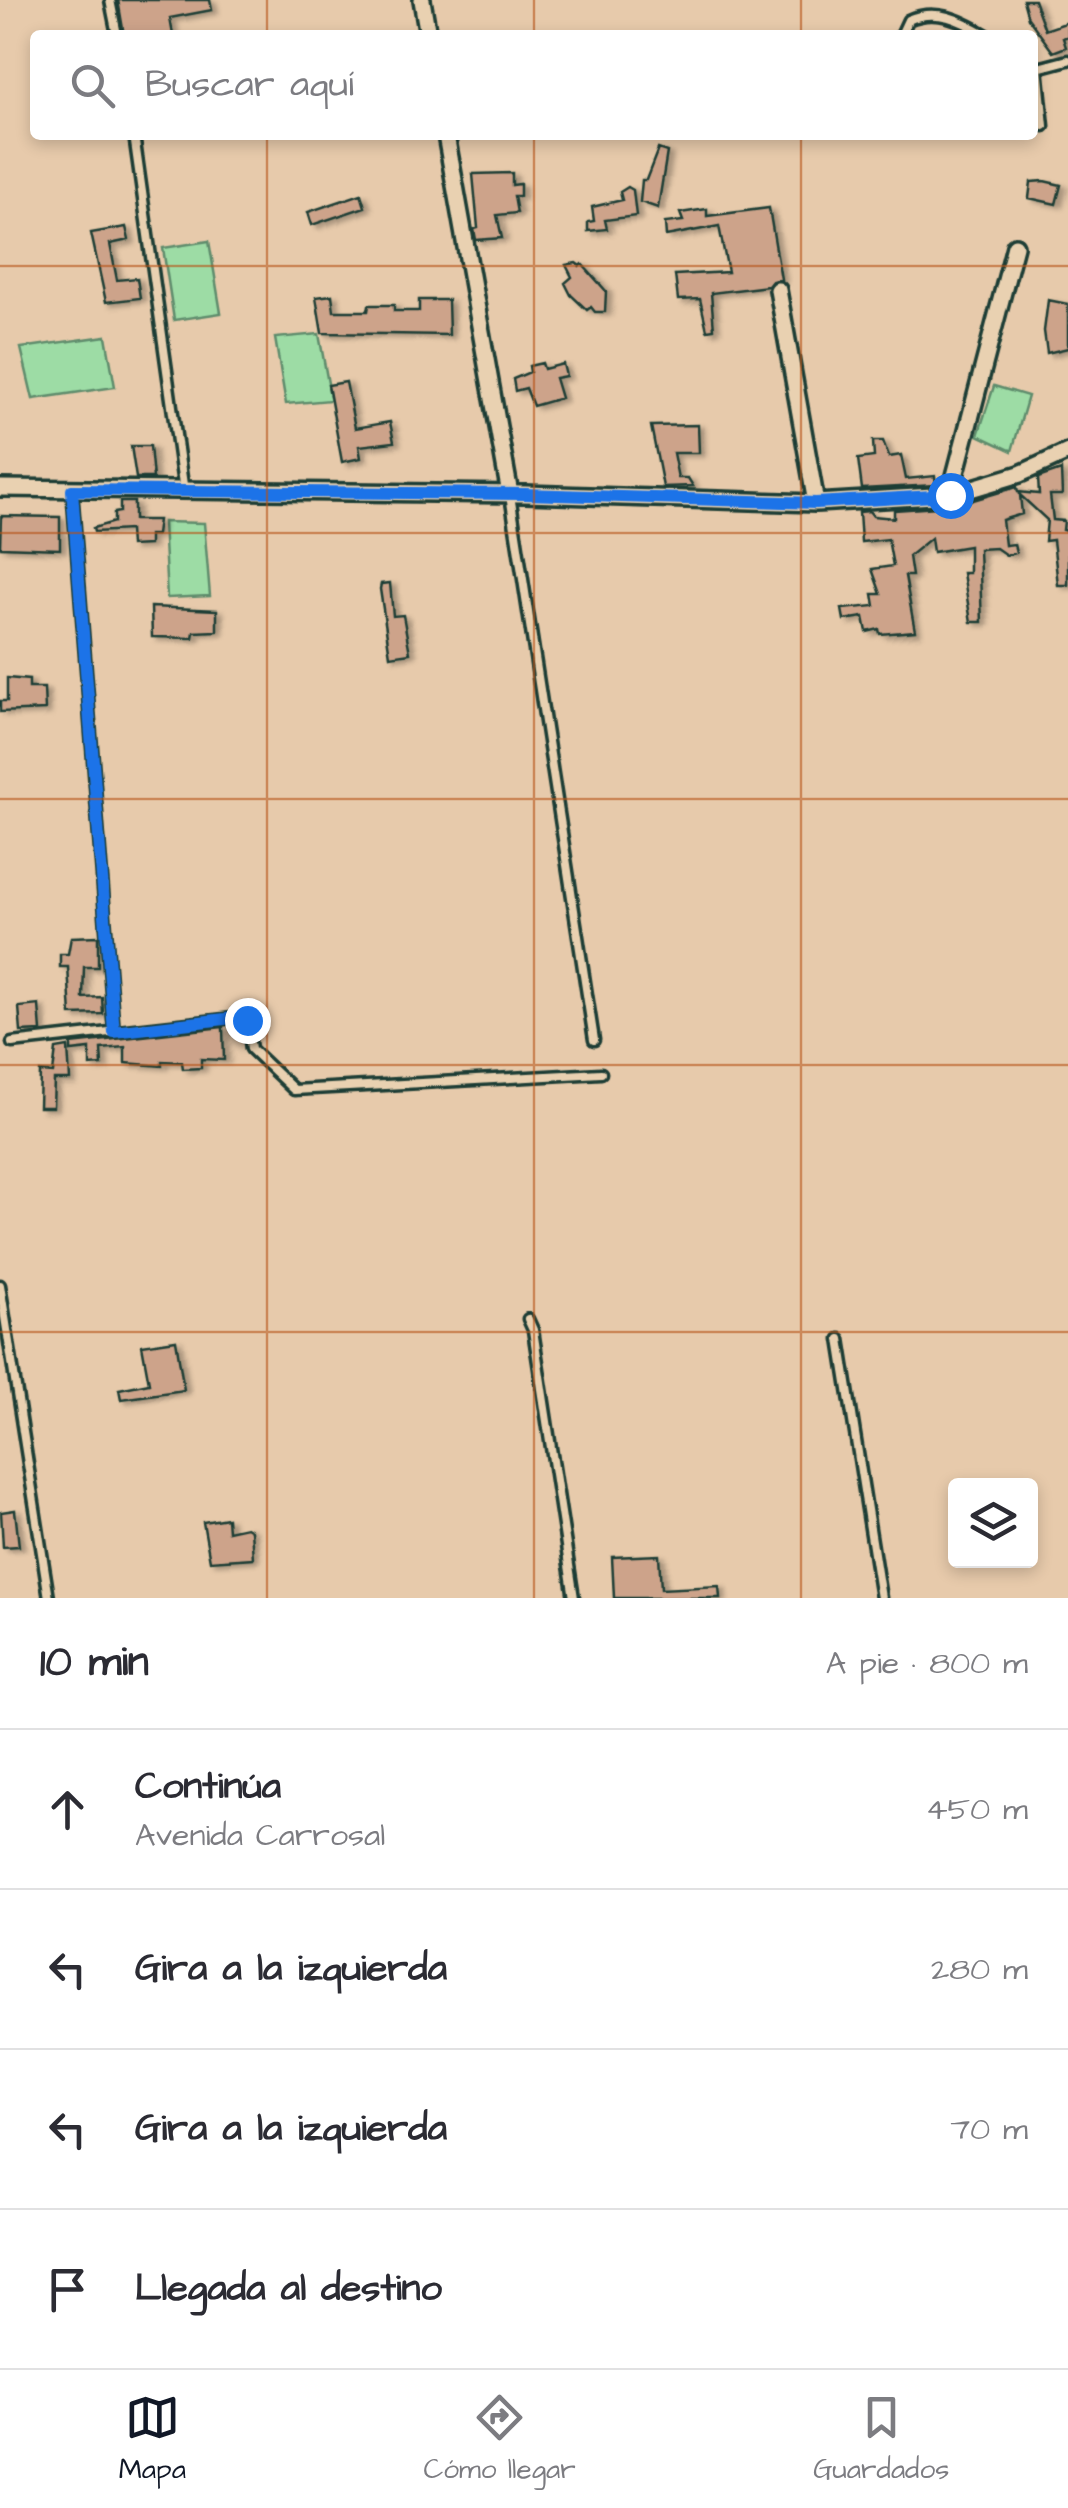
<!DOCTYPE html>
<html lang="es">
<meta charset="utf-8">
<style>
body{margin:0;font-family:"Architects Daughter",sans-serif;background:#f2f2f3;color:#2b2b33}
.controls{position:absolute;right:30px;bottom:30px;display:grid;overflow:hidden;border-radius:10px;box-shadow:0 5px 15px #0003}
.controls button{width:90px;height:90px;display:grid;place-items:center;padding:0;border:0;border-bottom:2px solid #e1e1e2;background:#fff;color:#2b2b33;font:50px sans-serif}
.stop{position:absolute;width:30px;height:30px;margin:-22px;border:8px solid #1a73e8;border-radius:50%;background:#fff}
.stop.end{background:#1a73e8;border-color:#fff;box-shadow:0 2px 10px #0008}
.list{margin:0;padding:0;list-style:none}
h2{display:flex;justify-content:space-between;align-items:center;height:130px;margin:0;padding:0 40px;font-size:42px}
h2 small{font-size:32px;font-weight:400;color:#7c7c81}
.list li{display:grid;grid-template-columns:65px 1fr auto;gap:30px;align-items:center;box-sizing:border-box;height:160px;padding:0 40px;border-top:2px solid #e1e1e2}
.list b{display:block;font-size:38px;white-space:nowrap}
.list p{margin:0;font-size:32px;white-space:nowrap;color:#7c7c81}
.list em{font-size:32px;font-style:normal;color:#7c7c81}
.icon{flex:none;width:55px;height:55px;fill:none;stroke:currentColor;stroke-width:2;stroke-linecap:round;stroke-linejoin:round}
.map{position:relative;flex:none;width:1068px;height:1598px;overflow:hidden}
.search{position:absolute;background:#fff;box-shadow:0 5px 15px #0003;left:30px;right:30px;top:30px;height:110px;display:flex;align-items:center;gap:25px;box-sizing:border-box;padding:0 35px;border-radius:10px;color:#7c7c81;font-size:38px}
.sheet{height:770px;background:#fff}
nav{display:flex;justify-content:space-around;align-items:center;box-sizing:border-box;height:140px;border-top:2px solid #e1e1e2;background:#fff;font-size:28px;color:#7c7c81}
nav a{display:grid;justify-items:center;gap:5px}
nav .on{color:#111827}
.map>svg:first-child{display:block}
</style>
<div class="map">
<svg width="1068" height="1598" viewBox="0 0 1068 1598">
<defs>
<filter id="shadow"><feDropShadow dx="5.5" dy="3" stdDeviation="2.5" flood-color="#0004"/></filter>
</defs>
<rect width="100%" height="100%" fill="#e7caab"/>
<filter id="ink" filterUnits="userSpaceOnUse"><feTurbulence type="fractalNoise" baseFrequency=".01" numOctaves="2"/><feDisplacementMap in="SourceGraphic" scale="20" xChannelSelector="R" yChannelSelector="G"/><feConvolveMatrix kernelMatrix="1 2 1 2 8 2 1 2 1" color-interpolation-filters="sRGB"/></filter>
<g filter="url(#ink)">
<path fill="#9ddca5" stroke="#5e8c6c" stroke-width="2.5" d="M 209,241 L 221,313 L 174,320 L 163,248 Z
M 319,334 L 331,400 L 286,404 L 275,338 Z
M 106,336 L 115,387 L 33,399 L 21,348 Z
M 994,386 L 1028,396 L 1012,451 L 978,435 Z
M 163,522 L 204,523 L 210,596 L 167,598 Z"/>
<path fill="#cda38a" stroke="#1f3d34" stroke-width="2.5" filter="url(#shadow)" d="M 118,0 L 210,0 L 212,10 L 170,18 L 173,35 L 124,35 Z
M 1023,0 L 1034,0 L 1045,30 L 1068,22 L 1068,36 L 1063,38 L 1066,47 L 1053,52 L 1028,18 Z
M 658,149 L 667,152 L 658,208 L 640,202 L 642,180 L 646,180 Z
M 512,173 L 512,185 L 520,184 L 520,196 L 514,196 L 517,213 L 497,215 L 502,238 L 476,240 L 474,229 L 478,228 L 473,174 Z
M 1044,181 L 1061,185 L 1056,204 L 1029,198 L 1031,182 Z
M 628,187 L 633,190 L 636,216 L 605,220 L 607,229 L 588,231 L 588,222 L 594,221 L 592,207 L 622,200 L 620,192 Z
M 361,194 L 365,207 L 312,225 L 308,212 Z
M 769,208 L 781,279 L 772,281 L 768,286 L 711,293 L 714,329 L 707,330 L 700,299 L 678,300 L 675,275 L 728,272 L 719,226 L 666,236 L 665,223 L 683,221 L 680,213 L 707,209 L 707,216 Z
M 126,227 L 129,240 L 110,244 L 117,280 L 137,278 L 140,298 L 106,302 L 91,233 Z
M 576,263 L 580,266 L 582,264 L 606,291 L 605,312 L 595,312 L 591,307 L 587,310 L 571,295 L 565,283 L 572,277 L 566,265 Z
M 332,295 L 334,311 L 368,311 L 369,305 L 394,305 L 394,311 L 419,311 L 419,300 L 448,300 L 449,335 L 322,333 L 316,297 Z
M 1048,300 L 1068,304 L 1068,348 L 1047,353 L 1044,331 Z
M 542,363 L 544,369 L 563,364 L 566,376 L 555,378 L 561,398 L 533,406 L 526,388 L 515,391 L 513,379 L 530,372 L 529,366 Z
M 346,382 L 355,428 L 390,422 L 394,442 L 359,446 L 361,458 L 342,462 L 328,385 Z
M 698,425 L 699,453 L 673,453 L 678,478 L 688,478 L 693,486 L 663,487 L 651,426 Z
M 873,441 L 883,441 L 889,457 L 901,455 L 906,479 L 935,476 L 936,485 L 862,489 L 858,459 L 874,457 Z
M 131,446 L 150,446 L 153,478 L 136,478 Z
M 1061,470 L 1062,495 L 1050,495 L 1053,520 L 1064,521 L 1063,530 L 1068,531 L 1068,585 L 1058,585 L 1053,540 L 1045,541 L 1047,520 L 1020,495 L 1022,514 L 1002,520 L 1005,545 L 1014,544 L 1016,553 L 1006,555 L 996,548 L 979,549 L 982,622 L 971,622 L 963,573 L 969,573 L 969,546 L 933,552 L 931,538 L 909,556 L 912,576 L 905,576 L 915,631 L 880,634 L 879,629 L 867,632 L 864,617 L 844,620 L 842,609 L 875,606 L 873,594 L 881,594 L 872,569 L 893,566 L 888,539 L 861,542 L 859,512 L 869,511 L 873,516 L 894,518 L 894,510 L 953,506 L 1017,487 L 1018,492 L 1039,494 L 1038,478 Z
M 120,502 L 134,502 L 134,520 L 158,520 L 156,535 L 149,535 L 149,545 L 130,546 L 129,530 L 94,532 L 93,528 L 114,522 L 114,513 L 120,512 Z
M 1,516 L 60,517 L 60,549 L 0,547 Z
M 390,583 L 393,616 L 403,615 L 410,653 L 390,656 L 380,589 L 381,584 Z
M 151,607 L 217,610 L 217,631 L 194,632 L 193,638 L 152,637 Z
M 7,678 L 29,680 L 29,688 L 44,688 L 45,710 L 0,712 L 0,701 L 7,701 Z
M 98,936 L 98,967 L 84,967 L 83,998 L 102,997 L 103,1014 L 71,1015 L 68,967 L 60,967 L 60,954 L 68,954 L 71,937 Z
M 39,1005 L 41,1031 L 21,1032 L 19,1007 Z
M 223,1027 L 224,1060 L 201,1059 L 201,1068 L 183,1069 L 182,1062 L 162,1061 L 162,1066 L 125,1063 L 125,1047 L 101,1049 L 102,1065 L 90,1066 L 90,1049 L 71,1051 L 71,1044 Z
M 68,1047 L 70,1080 L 54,1080 L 53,1107 L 39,1107 L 40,1072 L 53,1073 L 56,1049 Z
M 176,1340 L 184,1390 L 121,1399 L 119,1389 L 149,1383 L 142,1345 Z
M 15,1510 L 19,1546 L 3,1547 L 1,1512 Z
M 227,1518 L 228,1531 L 246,1527 L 251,1530 L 253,1558 L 210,1561 L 203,1522 Z
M 659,1555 L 661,1589 L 719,1586 L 720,1598 L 614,1598 L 612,1557 Z"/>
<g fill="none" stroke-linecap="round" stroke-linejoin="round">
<defs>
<path id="service" d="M 110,0 L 117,35
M 901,35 L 908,20 C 936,7 961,20 987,35
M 1038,67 L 1044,126
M 1034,69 L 1068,60
M 134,135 L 184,492
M 72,489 L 114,1032
M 510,495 L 594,1040
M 12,1043 L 242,1017 L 247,1020 L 251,1049 L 294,1090 L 601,1073
M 0,1285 L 49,1598
M 528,1319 L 533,1330 L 574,1598
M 840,1339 L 881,1598"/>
<path id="minor" d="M 422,0 L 428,35
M 446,135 L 510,494
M 778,290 L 816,503
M 0,488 L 525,494 L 816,503 L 950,495 L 1020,474 L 1068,452
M 950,495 L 1015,246"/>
</defs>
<use href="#service" stroke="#1f3d34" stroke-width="15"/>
<use href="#minor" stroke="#1f3d34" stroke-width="22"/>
<use href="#service" stroke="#e9d1b1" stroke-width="8"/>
<use href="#minor" stroke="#e9d1b1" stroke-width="15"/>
</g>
</g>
<g fill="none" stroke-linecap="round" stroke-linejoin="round" filter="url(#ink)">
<path stroke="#1a73e8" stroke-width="12" d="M 247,1020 L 242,1017 L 114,1032 L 72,490 L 525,494 L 816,503 L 950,495"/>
</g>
<path fill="none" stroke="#b65216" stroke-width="2.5" stroke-opacity="0.55" d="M 267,0 L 267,35M 534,0 L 534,35M 801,0 L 801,35M 267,135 L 267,1598M 534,135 L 534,1598M 801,135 L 801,1598M 0,266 L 1068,266M 0,533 L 1068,533M 0,799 L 1068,799M 0,1065 L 1068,1065M 0,1332 L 1068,1332"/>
</svg>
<div class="controls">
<button><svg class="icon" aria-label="layers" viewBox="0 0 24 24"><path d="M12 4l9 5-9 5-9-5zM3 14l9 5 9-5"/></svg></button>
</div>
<div class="stop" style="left:950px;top:495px"></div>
<div class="stop end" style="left:247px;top:1020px"></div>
<div class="search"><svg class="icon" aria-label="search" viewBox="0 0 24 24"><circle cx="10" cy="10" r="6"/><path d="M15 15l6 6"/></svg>Buscar aquí</div>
</div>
<section class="sheet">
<h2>10 min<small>A pie · 800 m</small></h2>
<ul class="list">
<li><svg class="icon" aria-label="ahead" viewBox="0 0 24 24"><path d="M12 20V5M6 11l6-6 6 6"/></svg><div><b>Continúa</b><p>Avenida Carrosal</p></div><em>450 m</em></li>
<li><svg class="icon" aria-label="left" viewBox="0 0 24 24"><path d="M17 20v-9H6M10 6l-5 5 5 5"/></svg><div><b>Gira a la izquierda</b></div><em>280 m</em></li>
<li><svg class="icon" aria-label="left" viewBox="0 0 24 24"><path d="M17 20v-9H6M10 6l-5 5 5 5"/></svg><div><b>Gira a la izquierda</b></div><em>70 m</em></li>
<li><svg class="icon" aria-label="arrive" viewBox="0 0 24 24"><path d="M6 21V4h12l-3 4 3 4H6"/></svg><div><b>Llegada al destino</b></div></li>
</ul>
</section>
<nav>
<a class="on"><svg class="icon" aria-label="map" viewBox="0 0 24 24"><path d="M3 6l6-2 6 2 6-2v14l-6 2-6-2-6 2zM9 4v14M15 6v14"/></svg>Mapa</a>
<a><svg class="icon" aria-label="directions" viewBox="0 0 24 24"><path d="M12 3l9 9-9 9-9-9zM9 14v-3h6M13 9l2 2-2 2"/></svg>Cómo llegar</a>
<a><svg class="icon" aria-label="saved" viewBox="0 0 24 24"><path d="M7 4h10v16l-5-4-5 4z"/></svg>Guardados</a>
</nav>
